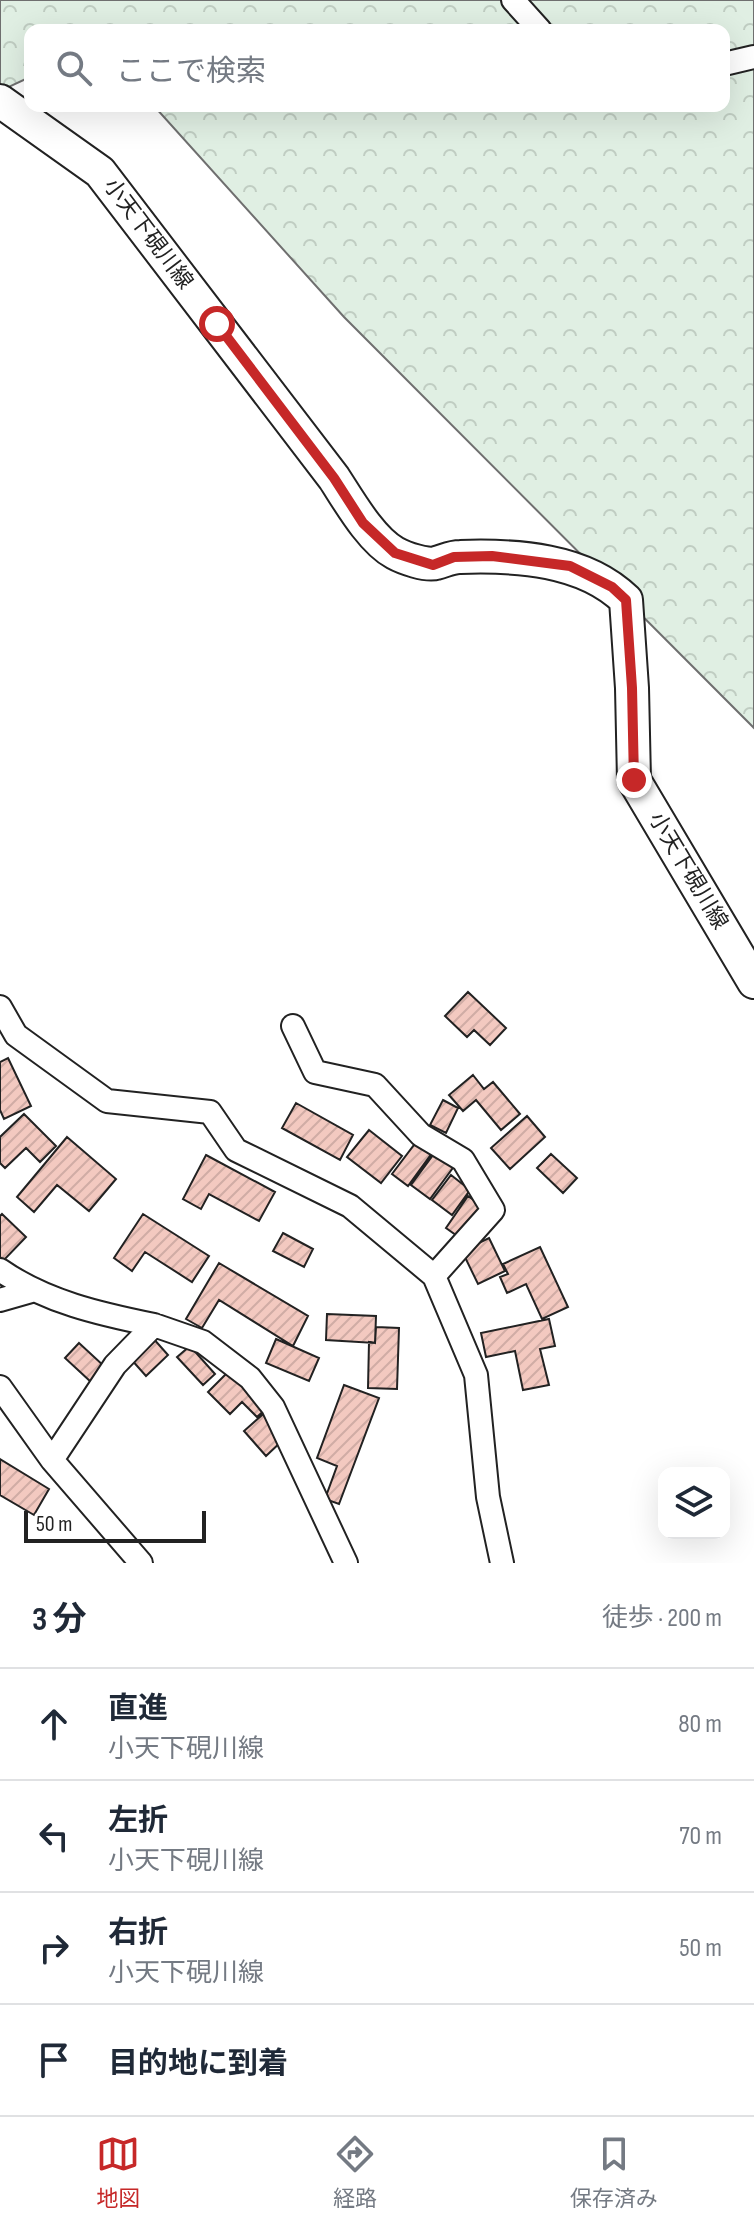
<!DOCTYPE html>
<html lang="ja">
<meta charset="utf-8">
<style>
body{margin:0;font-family:"Sofia Sans Condensed","Noto Sans JP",sans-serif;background:#f6f6f7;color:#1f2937}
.controls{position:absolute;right:24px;bottom:24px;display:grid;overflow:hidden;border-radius:16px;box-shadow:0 8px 32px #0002}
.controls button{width:72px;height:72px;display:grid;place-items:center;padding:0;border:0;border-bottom:2px solid #e0e1e3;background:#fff;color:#1f2937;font:40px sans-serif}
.scale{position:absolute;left:24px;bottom:20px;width:182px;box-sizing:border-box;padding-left:8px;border:4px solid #222;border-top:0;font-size:22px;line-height:28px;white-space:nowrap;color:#222;-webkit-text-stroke:6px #fff;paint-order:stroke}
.stop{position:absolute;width:24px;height:24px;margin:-18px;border:6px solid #c62828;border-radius:50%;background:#fff}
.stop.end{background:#c62828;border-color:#fff;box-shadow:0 2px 8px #0008}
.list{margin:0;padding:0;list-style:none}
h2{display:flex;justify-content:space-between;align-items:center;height:104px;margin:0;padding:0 32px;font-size:34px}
h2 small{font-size:26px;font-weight:400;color:#747a83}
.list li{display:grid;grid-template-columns:52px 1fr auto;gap:24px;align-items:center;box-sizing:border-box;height:112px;padding:0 32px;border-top:2px solid #e0e1e3}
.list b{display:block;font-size:30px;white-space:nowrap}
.list p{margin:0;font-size:26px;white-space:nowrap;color:#747a83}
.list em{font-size:26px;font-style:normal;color:#747a83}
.icon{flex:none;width:44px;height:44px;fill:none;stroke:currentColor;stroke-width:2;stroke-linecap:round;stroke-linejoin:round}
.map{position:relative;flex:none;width:754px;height:1563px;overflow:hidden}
.search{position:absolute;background:#fff;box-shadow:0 8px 32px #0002;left:24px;right:24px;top:24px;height:88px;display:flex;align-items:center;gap:20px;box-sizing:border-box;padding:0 28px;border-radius:16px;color:#747a83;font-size:30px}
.sheet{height:552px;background:#fff}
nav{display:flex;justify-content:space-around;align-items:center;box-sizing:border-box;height:112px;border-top:2px solid #e0e1e3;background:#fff;font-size:22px;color:#747a83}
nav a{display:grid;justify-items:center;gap:4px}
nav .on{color:#c62828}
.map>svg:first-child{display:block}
</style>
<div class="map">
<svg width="754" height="1563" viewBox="0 0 754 1563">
<defs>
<pattern id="forest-crowns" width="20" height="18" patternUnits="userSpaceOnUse" patternTransform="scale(2)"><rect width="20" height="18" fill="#e0efe3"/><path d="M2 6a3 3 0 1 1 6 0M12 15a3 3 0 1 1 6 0" fill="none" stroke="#c0cdc2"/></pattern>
<pattern id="building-hatch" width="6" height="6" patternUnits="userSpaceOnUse" patternTransform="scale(2)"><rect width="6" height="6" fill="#f3c9c0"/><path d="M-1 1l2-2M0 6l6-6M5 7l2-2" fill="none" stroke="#d0aca5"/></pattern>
</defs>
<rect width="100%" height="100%" fill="#fff"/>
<path fill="url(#forest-crowns)" stroke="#6f6f6f" stroke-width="2" d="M 0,0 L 754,0 L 754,728 L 344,317 L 154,106 L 724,106 L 724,30 L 30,30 L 30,77 L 0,91 Z"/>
<path fill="url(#building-hatch)" stroke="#222" stroke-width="2" d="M 468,992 L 506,1028 L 490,1045 L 474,1030 L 467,1037 L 445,1016 Z
M 8,1058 L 31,1106 L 4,1119 L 0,1110 L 0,1062 Z
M 473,1075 L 484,1089 L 493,1082 L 520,1114 L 501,1130 L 476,1100 L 463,1111 L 449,1095 Z
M 443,1100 L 458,1108 L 446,1133 L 430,1125 Z
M 296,1103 L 353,1135 L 340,1160 L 282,1128 Z
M 24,1114 L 56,1146 L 40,1162 L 26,1148 L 5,1168 L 0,1163 L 0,1137 Z
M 527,1116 L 545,1137 L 510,1169 L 491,1148 Z
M 369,1130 L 402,1156 L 381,1183 L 347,1157 Z
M 67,1137 L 116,1179 L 89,1211 L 57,1185 L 34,1212 L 17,1197 Z
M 417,1141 L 432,1153 L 408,1186 L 392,1174 Z
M 436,1151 L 455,1165 L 430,1199 L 411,1185 Z
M 551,1154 L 577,1178 L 563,1193 L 537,1168 Z
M 206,1155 L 275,1192 L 259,1221 L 209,1194 L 201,1209 L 183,1199 Z
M 451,1175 L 470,1190 L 452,1215 L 432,1200 Z
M 468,1196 L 485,1208 L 463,1240 L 446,1228 Z
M 2,1214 L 26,1237 L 4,1260 L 0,1257 L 0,1216 Z
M 143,1214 L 209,1256 L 192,1282 L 145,1252 L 132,1271 L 114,1258 Z
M 283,1233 L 313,1249 L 304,1267 L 273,1251 Z
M 489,1238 L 505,1271 L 478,1284 L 462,1251 Z
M 540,1247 L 568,1307 L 542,1319 L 526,1284 L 507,1293 L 500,1277 L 508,1274 L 503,1264 Z
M 219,1263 L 308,1316 L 293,1346 L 219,1300 L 202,1328 L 186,1319 Z
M 327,1314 L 376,1316 L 375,1343 L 326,1340 Z
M 549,1319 L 555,1346 L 540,1349 L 549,1385 L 523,1390 L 515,1351 L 486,1357 L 481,1333 Z
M 376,1327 L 399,1328 L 397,1389 L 368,1388 L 369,1342 L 375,1343 Z
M 152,1337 L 168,1355 L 146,1376 L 130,1358 Z
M 276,1339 L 319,1358 L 309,1381 L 266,1363 Z
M 79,1343 L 105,1367 L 91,1382 L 65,1358 Z
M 190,1346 L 215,1374 L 203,1385 L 177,1357 Z
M 232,1368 L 269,1406 L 257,1417 L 242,1402 L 230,1414 L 208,1392 Z
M 344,1385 L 379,1398 L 339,1504 L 325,1499 L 337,1466 L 317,1458 Z
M 269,1409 L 284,1439 L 266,1456 L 244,1431 Z
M 0,1459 L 49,1489 L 34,1515 L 0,1495 Z"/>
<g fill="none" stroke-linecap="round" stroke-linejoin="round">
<defs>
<path id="minor" d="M 513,0 L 540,30
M 724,64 L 754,57
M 0,1007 L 16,1035 L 107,1101 L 210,1112 L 236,1150 L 350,1206 L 434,1276 L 476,1375 L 488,1497 L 502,1563
M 293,1026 L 315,1072 L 375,1085 L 421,1135 L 463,1160 L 493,1210 L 434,1276
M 0,1270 C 46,1302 100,1314 154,1325
M 0,1300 L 35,1290
M 0,1387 L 52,1460 L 141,1563
M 52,1460 L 115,1365 L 154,1325 L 203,1342 L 250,1378 L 273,1407 L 346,1563"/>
<path id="secondary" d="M 0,101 L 100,172 L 334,478 C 349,501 371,540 395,553 C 404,558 427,566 436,563 C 444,561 451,557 460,557 C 516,555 584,559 626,600 L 632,688 L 634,780 L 754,982"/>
</defs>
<use href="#minor" stroke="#222" stroke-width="26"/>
<use href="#secondary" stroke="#222" stroke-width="36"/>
<use href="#minor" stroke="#fff" stroke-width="22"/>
<use href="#secondary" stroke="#fff" stroke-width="32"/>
</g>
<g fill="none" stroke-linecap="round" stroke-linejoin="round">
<path stroke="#c62828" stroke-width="10" d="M 217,324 L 334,478 L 363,523 L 395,553 L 433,565 L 454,557 L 492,556 L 570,566 L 612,587 L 626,600 L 632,688 L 634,780"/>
</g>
<g text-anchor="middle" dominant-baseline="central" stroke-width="6" stroke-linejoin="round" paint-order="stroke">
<g font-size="22" fill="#222" stroke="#fff">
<text transform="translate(148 234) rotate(53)">小天下硯川線</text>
<text transform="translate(688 871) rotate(59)">小天下硯川線</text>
</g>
</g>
</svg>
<div class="controls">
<button><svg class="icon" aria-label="layers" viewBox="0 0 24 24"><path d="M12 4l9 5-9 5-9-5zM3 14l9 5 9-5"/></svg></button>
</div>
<div class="scale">50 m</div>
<div class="stop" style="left:217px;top:324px"></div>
<div class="stop end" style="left:634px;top:780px"></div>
<div class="search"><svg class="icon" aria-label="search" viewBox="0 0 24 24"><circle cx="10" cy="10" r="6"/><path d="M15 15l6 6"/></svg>ここで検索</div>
</div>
<section class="sheet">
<h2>3 分<small>徒歩 · 200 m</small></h2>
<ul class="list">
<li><svg class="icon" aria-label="ahead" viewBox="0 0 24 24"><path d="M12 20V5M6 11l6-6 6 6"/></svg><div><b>直進</b><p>小天下硯川線</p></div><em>80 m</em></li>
<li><svg class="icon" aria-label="left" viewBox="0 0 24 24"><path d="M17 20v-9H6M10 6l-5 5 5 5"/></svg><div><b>左折</b><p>小天下硯川線</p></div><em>70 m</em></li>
<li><svg class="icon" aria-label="right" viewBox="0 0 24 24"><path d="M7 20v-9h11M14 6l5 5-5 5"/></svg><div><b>右折</b><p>小天下硯川線</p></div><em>50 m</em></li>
<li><svg class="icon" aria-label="arrive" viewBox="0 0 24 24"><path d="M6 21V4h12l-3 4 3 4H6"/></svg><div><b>目的地に到着</b></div></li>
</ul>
</section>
<nav>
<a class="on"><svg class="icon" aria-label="map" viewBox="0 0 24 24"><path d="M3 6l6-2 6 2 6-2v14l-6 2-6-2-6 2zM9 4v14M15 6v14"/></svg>地図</a>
<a><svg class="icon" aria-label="directions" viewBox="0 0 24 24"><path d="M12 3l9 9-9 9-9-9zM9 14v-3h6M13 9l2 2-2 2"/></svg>経路</a>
<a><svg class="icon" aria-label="saved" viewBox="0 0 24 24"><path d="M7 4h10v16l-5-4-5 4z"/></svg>保存済み</a>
</nav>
